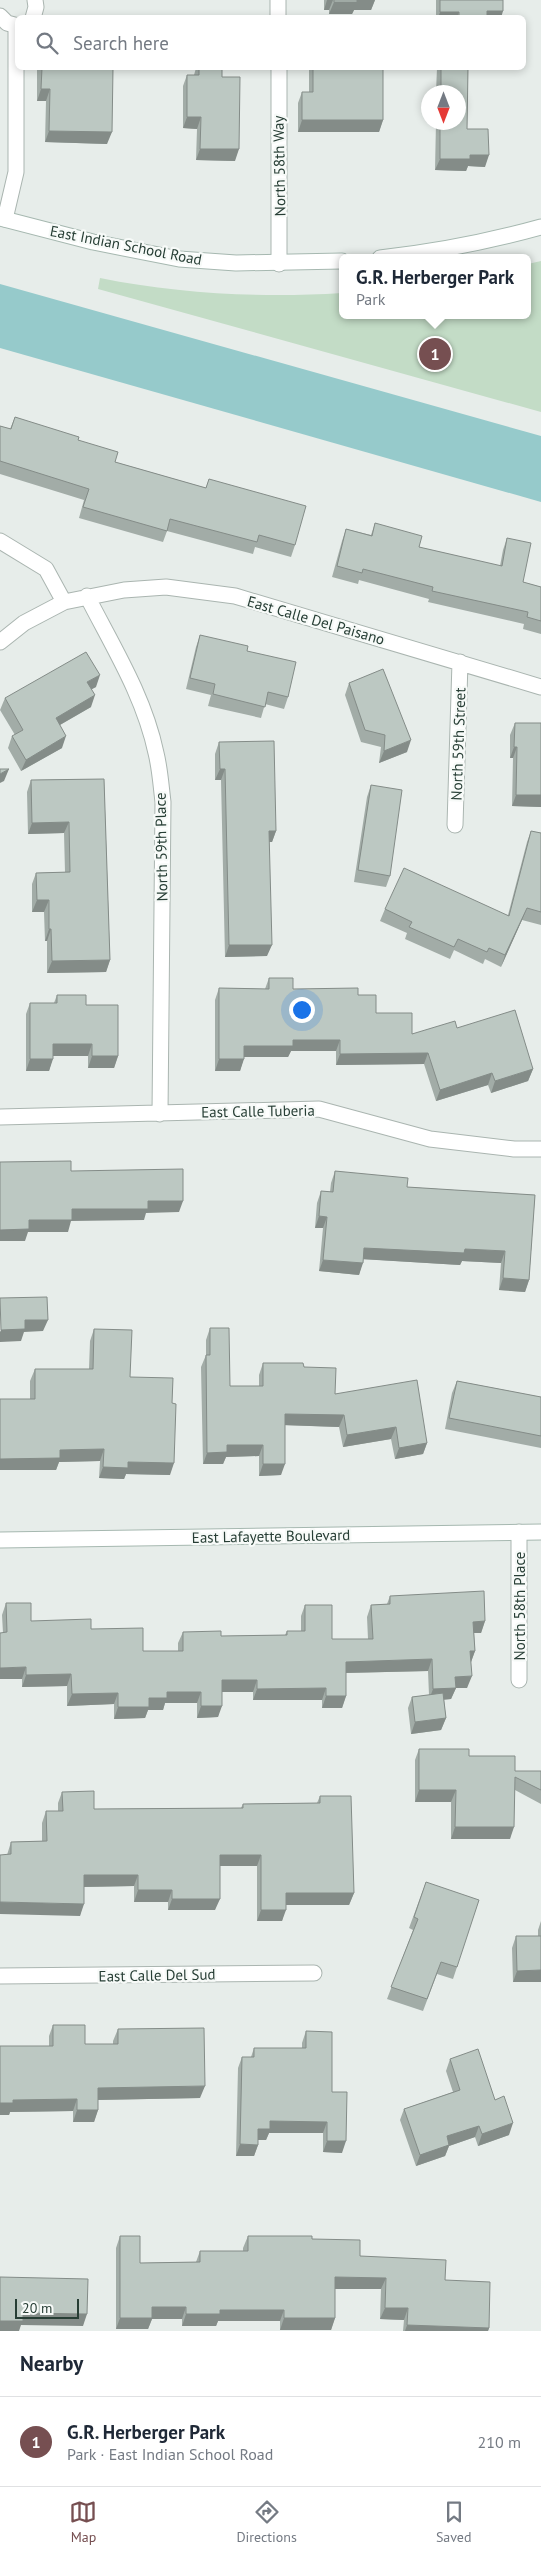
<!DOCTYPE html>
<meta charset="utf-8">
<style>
body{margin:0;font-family:"PT Sans",sans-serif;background:#f2f2f3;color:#1f2937}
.compass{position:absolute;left:421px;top:85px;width:45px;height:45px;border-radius:50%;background:#fff;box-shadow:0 2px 8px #0003;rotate:180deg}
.scale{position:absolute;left:15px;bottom:12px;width:64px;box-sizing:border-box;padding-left:5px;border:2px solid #273e35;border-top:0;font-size:14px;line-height:18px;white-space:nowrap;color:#273e35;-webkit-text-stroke:4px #f7faf8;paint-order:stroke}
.you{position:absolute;left:301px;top:1009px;width:18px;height:18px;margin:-12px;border:4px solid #fff;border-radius:50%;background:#1a73e8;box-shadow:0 0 0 8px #1a73e833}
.badge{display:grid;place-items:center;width:32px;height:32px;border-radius:50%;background:#764f51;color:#fff;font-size:16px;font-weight:700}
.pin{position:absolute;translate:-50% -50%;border:2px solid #fff;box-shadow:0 1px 5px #0006}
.popup{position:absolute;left:339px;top:254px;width:192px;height:65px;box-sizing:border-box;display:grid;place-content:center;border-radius:8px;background:#fff;filter:drop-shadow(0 1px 4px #0005);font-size:16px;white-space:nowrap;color:#747a83}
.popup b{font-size:19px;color:#1f2937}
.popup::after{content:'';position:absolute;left:50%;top:100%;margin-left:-10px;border:10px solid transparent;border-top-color:#fff}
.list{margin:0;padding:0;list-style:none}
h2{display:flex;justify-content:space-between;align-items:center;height:65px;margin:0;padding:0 20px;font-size:21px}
h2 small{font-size:16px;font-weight:400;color:#747a83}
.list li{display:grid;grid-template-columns:32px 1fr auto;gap:15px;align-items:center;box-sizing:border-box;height:90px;padding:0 20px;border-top:1px solid #e0e1e3}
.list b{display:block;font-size:19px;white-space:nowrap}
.list p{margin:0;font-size:16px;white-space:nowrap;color:#747a83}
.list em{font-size:16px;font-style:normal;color:#747a83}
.icon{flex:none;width:28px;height:28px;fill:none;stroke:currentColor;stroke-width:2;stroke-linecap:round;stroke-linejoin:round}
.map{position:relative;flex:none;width:541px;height:2331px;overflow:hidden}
.search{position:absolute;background:#fff;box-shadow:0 2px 8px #0003;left:15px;right:15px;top:15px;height:55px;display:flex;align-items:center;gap:12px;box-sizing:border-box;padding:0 18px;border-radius:8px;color:#747a83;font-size:19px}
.sheet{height:155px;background:#fff}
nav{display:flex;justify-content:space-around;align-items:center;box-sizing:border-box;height:70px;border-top:1px solid #e0e1e3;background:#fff;font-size:14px;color:#747a83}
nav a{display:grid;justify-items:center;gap:2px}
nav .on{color:#764f51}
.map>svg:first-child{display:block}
</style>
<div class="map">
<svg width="541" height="2331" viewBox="0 0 541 2331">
<rect width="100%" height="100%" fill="#e7edea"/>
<path fill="#c3dcc6" d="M 541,261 L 541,412 L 98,289 L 100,278 C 179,294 262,298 342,293 L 342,315 L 528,315 L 528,264 Z"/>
<path fill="#96cacb" d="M 0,284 L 541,436 L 541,502 L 0,348 Z"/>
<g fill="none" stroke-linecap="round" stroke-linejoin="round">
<defs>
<path id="street" d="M 0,16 L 7,23 L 18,26
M 33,18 L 36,7 L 35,0
M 278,18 L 278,0
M 279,68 L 279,264
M 5,219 L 16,172 L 16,26
M 0,541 L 46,569 L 64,602
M 87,596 C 113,647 144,696 156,753 C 160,769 161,786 163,802 L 160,1114
M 0,642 L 24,623 L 64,602 L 124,590 L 166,587 L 235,596 L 541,687
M 455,825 L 460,662
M 0,1117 L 319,1109 L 430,1139 L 514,1149 L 541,1149
M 519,1532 L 519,1680
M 0,1976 L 314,1973"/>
<path id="secondary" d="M 0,218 L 93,242 L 179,259 L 236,263 L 342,261
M 380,258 C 435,252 487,242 541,227
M 0,1540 L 541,1532"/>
</defs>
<use href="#street" stroke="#aab5b0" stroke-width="17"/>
<use href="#secondary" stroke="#a6b8b0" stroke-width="17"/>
<use href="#street" stroke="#fff" stroke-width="15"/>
<use href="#secondary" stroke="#fff" stroke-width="15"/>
</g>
<path fill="#a2aca7" d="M 324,0 L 375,0 L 371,10 L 354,10 L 352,14 L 329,14 L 329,10 L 324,10 Z
M 436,0 L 503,0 L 501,18 L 436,18 Z
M 37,68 L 113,68 L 107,144 L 45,142 L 46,101 L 37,101 Z
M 196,68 L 222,68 L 222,77 L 235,161 L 196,160 L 197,129 L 183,128 L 183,86 L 187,75 L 194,75 Z
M 309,68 L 383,68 L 383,120 L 379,132 L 298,132 L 298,103 L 302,92 L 309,92 Z
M 437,68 L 468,68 L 467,129 L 485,167 L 468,166 L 466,171 L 435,170 L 436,122 L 458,122 L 458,92 L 436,92 Z
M 15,417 L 78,440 L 115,462 L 206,488 L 209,479 L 295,545 L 291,557 L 255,547 L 253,554 L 167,531 L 163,542 L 79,518 L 84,500 L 0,474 L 0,426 L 10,429 Z
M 375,523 L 419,547 L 500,566 L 503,550 L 507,538 L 523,582 L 541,587 L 541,634 L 523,629 L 524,624 L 428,602 L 429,599 L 359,580 L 358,584 L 332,577 L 342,541 L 346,529 L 371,535 Z
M 200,635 L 247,651 L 288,697 L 284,709 L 265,704 L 261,718 L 208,706 L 211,695 L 186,689 L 196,647 Z
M 349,683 L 407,752 L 379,763 L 381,747 L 361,742 L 345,695 Z
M 96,687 L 91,689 L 91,707 L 60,725 L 62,748 L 21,771 L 8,748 L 12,736 L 15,735 L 0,710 L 5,698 Z
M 515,723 L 541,807 L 512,806 L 513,758 L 510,758 L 510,735 Z
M 219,742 L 276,831 L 272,842 L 269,842 L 267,956 L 225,957 L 221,780 L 215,780 L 215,754 Z
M 104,779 L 110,960 L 106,972 L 47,973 L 47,941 L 45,941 L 44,912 L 32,912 L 32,884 L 36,873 L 65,872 L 64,833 L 28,834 L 27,792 L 31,780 Z
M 371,785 L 390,876 L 386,887 L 354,882 L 367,797 Z
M 531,831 L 541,833 L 541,925 L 522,920 L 501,967 L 485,959 L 483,964 L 454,950 L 450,959 L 405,939 L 407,933 L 380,921 L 385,909 L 508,915 L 527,842 Z
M 269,978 L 293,989 L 358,995 L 376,1013 L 412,1034 L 457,1028 L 533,1069 L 528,1081 L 491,1093 L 488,1085 L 436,1101 L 424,1064 L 336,1065 L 336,1051 L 291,1051 L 288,1057 L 244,1057 L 240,1071 L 215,1071 L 215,1000 L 219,988 L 265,989 Z
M 57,995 L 86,1005 L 118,1056 L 114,1068 L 88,1068 L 88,1056 L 53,1056 L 49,1071 L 26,1071 L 26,1014 L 30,1003 L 54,1003 Z
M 335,1171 L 407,1187 L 535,1195 L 529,1280 L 525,1292 L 499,1290 L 501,1263 L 462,1261 L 460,1265 L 363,1259 L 359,1275 L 319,1271 L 323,1228 L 315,1228 L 317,1203 L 321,1191 L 330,1192 L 331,1183 Z
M 210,1328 L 230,1386 L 259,1386 L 259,1375 L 263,1363 L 304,1367 L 335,1394 L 427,1443 L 423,1454 L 395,1459 L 391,1439 L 343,1447 L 339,1427 L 285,1425 L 281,1475 L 259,1476 L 259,1456 L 226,1457 L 223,1464 L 203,1464 L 201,1367 L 206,1355 L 206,1340 Z
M 94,1329 L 130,1377 L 170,1475 L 126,1474 L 124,1479 L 99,1478 L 100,1461 L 59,1462 L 56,1470 L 0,1470 L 0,1399 L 30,1399 L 30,1381 L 35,1369 L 89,1369 L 90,1341 Z
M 457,1381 L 541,1397 L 541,1448 L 445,1429 L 452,1393 Z
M 390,1596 L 485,1621 L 481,1633 L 474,1633 L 475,1651 L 471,1662 L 467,1688 L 456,1688 L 451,1699 L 444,1700 L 446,1718 L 441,1730 L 411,1734 L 408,1708 L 412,1697 L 429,1695 L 428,1671 L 346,1673 L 346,1696 L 342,1708 L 322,1708 L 322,1700 L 253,1700 L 253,1692 L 222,1692 L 218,1717 L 197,1718 L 197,1703 L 165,1703 L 163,1710 L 148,1710 L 145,1718 L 114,1719 L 114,1704 L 67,1706 L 67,1686 L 22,1687 L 22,1679 L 3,1633 L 2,1615 L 6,1603 L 31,1621 L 91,1629 L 143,1651 L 178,1651 L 178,1643 L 183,1632 L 221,1636 L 285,1635 L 287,1631 L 301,1631 L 301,1616 L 305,1605 L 332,1639 L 368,1639 L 367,1617 L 371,1605 L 387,1604 Z
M 419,1749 L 469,1756 L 515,1771 L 541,1771 L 541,1804 L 515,1790 L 510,1839 L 451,1839 L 451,1802 L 415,1802 L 415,1760 Z
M 62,1792 L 94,1809 L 241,1808 L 243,1804 L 317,1803 L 320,1796 L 354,1893 L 349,1905 L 286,1905 L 282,1921 L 257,1921 L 257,1866 L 220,1866 L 215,1910 L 168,1910 L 168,1902 L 134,1902 L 134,1886 L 84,1887 L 80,1916 L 7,1855 L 11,1842 L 42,1841 L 42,1823 L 46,1811 L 58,1811 L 58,1803 Z
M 426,1882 L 457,1967 L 453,1979 L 437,1974 L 423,2011 L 387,1999 L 413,1930 L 409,1928 Z
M 541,1921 L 541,1982 L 513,1982 L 512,1948 L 516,1936 L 538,1936 L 538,1930 Z
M 53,2025 L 85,2044 L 113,2044 L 113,2041 L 118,2029 L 200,2098 L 98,2100 L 98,2110 L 94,2122 L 73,2122 L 73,2111 L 10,2112 L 9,2115 L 0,2115 L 49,2046 L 49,2036 Z
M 306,2031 L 332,2092 L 342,2153 L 323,2152 L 323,2133 L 269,2133 L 266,2140 L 258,2140 L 258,2145 L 254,2156 L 236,2156 L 238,2068 L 242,2057 L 251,2057 L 254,2048 L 302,2048 L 302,2043 Z
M 450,2059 L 495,2100 L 509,2135 L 478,2146 L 475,2137 L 449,2146 L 445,2156 L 416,2166 L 400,2120 L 404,2109 L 453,2092 L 446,2071 Z
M 120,2236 L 140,2263 L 196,2262 L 200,2251 L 243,2251 L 243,2248 L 248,2236 L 312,2239 L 360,2256 L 445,2280 L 489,2328 L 488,2331 L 403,2331 L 404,2320 L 380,2319 L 381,2289 L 335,2289 L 335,2318 L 331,2330 L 280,2330 L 280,2321 L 218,2321 L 216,2326 L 182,2326 L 182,2319 L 152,2319 L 148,2329 L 116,2329 L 116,2248 Z"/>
<path fill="#848c88" d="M 327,0 L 333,0 L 329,10 L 324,10 Z
M 356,0 L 375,0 L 371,10 L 354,10 L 352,14 L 329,14 L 334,2 Z
M 487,11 L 503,11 L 501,18 L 485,18 Z
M 440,12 L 459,12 L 457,18 L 438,18 Z
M 41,89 L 50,89 L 46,101 L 37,101 Z
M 187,117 L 201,117 L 197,129 L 183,128 Z
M 302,120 L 383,120 L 379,132 L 298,132 Z
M 49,131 L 112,132 L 107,144 L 45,142 Z
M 200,149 L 239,149 L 235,161 L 196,160 Z
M 470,155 L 489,155 L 485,167 L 468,166 L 466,171 L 435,170 L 440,159 Z
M 100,675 L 96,687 L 83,694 L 87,682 Z
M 95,695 L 91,707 L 51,730 L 56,718 Z
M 66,736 L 62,748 L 21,771 L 26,760 Z
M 411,740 L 407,752 L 379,763 L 384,751 Z
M 514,747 L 517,747 L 513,758 L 510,758 Z
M 9,769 L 4,781 L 0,783 L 0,774 Z
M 220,769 L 225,769 L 221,780 L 215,780 Z
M 516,795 L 541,795 L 541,807 L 512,806 Z
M 69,822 L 64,833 L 28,834 L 32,823 Z
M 269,831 L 276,831 L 272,842 L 265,842 Z
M 37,900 L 49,900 L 44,912 L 32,912 Z
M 527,908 L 522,920 L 501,967 L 505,955 Z
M 49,929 L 51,929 L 47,941 L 45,941 Z
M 229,945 L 272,945 L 267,956 L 225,957 Z
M 110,960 L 106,972 L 47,973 L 52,961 Z
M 293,1040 L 340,1040 L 336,1051 L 291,1051 L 288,1057 L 240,1057 L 244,1046 Z
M 53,1044 L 92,1044 L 88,1056 L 49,1056 Z
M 428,1053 L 424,1064 L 336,1065 L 340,1054 Z
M 92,1056 L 118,1056 L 114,1068 L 88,1068 Z
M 30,1059 L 53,1059 L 49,1071 L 26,1071 Z
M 219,1059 L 244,1059 L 240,1071 L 215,1071 Z
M 533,1069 L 528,1081 L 491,1093 L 495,1081 Z
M 492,1073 L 488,1085 L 436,1101 L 440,1090 Z
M 148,1201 L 183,1201 L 179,1212 L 146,1213 L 144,1220 L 71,1221 L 68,1232 L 28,1232 L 25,1241 L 0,1241 L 0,1230 L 29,1220 L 72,1209 Z
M 319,1216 L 327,1217 L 323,1228 L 315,1228 Z
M 364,1248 L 465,1249 L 505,1251 L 501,1263 L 462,1261 L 460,1265 L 360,1259 Z
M 323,1260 L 363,1263 L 359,1275 L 319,1271 Z
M 503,1278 L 529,1280 L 525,1292 L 499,1290 Z
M 25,1320 L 48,1320 L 43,1331 L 24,1332 L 21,1341 L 0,1342 L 0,1332 L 1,1330 Z
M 285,1414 L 344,1415 L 339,1427 L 281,1425 Z
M 396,1427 L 391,1439 L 343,1447 L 347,1435 Z
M 427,1443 L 423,1454 L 395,1459 L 399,1448 Z
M 227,1445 L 263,1445 L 259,1456 L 226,1457 L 223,1464 L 203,1464 L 207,1453 Z
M 104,1449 L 100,1461 L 59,1462 L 56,1470 L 0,1470 L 0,1459 L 60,1450 Z
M 128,1462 L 174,1463 L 170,1475 L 126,1474 L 124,1479 L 99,1478 L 103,1467 Z
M 263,1464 L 285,1464 L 281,1475 L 259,1476 Z
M 485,1621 L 481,1633 L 469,1633 L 473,1622 Z
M 470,1651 L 475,1651 L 471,1662 Z
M 432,1659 L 428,1671 L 342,1673 L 346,1662 Z
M 26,1667 L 22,1679 L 0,1679 L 0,1668 Z
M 71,1674 L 67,1686 L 22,1687 L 26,1675 Z
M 472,1676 L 467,1688 L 456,1688 L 451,1699 L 429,1700 L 433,1689 L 455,1677 Z
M 222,1680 L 257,1680 L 253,1692 L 218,1692 Z
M 326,1688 L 322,1700 L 253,1700 L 257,1689 Z
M 167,1692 L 201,1692 L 197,1703 L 165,1703 L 163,1710 L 148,1710 L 145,1718 L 114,1719 L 118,1707 L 149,1698 Z
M 118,1693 L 114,1704 L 67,1706 L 72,1694 Z
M 326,1696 L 346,1696 L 342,1708 L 322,1708 Z
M 201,1706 L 222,1706 L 218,1717 L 197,1718 Z
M 446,1718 L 441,1730 L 411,1734 L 415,1722 Z
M 419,1790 L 456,1790 L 451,1802 L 415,1802 Z
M 455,1827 L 514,1827 L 510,1839 L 451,1839 Z
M 220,1855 L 261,1855 L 257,1866 L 215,1866 Z
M 84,1875 L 138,1875 L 134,1886 L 80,1887 Z
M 138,1890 L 172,1890 L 168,1902 L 134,1902 Z
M 286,1893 L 354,1893 L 349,1905 L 282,1905 Z
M 172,1899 L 220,1899 L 215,1910 L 168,1910 Z
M 0,1902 L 84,1904 L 80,1916 L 0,1914 Z
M 261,1910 L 286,1910 L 282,1921 L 257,1921 Z
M 541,1970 L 541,1982 L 513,1982 L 517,1971 Z
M 205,2086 L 200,2098 L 94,2100 L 98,2088 Z
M 77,2099 L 73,2111 L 10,2112 L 9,2115 L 0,2115 L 0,2103 L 13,2100 Z
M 77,2110 L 98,2110 L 94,2122 L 73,2122 Z
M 270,2121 L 327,2122 L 323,2133 L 269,2133 L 266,2140 L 254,2140 L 258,2129 Z
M 513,2123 L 509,2135 L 478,2146 L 482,2134 Z
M 479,2126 L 475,2137 L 449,2146 L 445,2156 L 416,2166 L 420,2155 L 447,2136 Z
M 327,2141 L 346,2141 L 342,2153 L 323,2152 Z
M 240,2144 L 258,2145 L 254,2156 L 236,2156 Z
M 335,2277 L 386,2278 L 381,2289 L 331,2289 Z
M 152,2307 L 186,2307 L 182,2319 L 152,2319 L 148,2329 L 116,2329 L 120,2318 Z
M 385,2308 L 408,2308 L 404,2320 L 380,2319 Z
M 220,2310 L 284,2310 L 280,2321 L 218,2321 L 216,2326 L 182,2326 L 186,2314 Z
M 23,2313 L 87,2314 L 83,2326 L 21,2325 L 19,2331 L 0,2331 L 0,2321 Z
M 284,2318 L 335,2318 L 331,2330 L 280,2330 Z
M 407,2325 L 489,2328 L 488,2331 L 405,2331 Z"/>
<path fill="#bcc8c2" stroke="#848c88" d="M 334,0 L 357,0 L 357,2 L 334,2 Z
M 440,0 L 503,0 L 503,11 L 487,11 L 487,18 L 459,18 L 459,12 L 440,12 Z
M 42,68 L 113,68 L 112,132 L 49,131 L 50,89 L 41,89 Z
M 199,68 L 222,68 L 222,77 L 240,77 L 239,149 L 200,149 L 201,117 L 187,117 L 187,75 L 199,75 Z
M 313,68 L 383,68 L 383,120 L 302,120 L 302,92 L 313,92 Z
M 441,68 L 468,68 L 467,129 L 488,129 L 489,155 L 470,155 L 470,159 L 440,159 L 440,122 L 458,122 L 458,92 L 441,92 Z
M 15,417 L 79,437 L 78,440 L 118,452 L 115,462 L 206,488 L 209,479 L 306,506 L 295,545 L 259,535 L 257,542 L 170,519 L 167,531 L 83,507 L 89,489 L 0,461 L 0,426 L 11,429 Z
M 375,523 L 422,536 L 419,547 L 502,566 L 507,538 L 531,543 L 523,582 L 541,587 L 541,621 L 527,617 L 528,612 L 432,591 L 433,587 L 363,569 L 362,573 L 337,566 L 346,529 L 372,536 Z
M 200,635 L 248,646 L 247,651 L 296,662 L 288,697 L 268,692 L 265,707 L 213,694 L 215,684 L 190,678 Z
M 86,652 L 100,675 L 87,682 L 95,695 L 56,718 L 66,736 L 26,760 L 12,736 L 23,730 L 5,698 Z
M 383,669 L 411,740 L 384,751 L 385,735 L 365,730 L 349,683 Z
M 515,723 L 541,723 L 541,795 L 516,795 L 517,747 L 514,747 Z
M 274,741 L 276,831 L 269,831 L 272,945 L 229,945 L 225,769 L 220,769 L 219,742 Z
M 0,769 L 9,769 L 0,774 Z
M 104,779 L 110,960 L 52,961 L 51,929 L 49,929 L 49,900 L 37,900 L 36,873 L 70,872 L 69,822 L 32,823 L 31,780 Z
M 371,785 L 402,790 L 390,876 L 358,870 Z
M 531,831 L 541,833 L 541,912 L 527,908 L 505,955 L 489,948 L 487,952 L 458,939 L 454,947 L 409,927 L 412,922 L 385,909 L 404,868 L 509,916 Z
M 269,978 L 293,978 L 293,989 L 358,988 L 358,995 L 376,995 L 376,1013 L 412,1013 L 412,1034 L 455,1021 L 457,1028 L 515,1010 L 533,1069 L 495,1081 L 492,1073 L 440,1090 L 428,1053 L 340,1054 L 340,1040 L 293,1040 L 293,1046 L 244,1046 L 244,1059 L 219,1059 L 219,988 L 269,989 Z
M 57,995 L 86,995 L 86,1005 L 118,1005 L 118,1056 L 92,1056 L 92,1044 L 53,1044 L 53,1059 L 30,1059 L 30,1003 L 57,1003 Z
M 71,1161 L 71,1171 L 183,1169 L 183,1201 L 148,1201 L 148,1209 L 72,1209 L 72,1220 L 29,1220 L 29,1229 L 0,1230 L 0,1162 Z
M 335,1171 L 408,1178 L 407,1187 L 535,1195 L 529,1280 L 503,1278 L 505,1251 L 465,1249 L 464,1253 L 364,1248 L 363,1263 L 323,1260 L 327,1217 L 319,1216 L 321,1191 L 333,1192 Z
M 47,1297 L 48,1320 L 25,1320 L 25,1329 L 1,1330 L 0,1298 Z
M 210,1328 L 229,1328 L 230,1386 L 263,1386 L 263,1363 L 303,1363 L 304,1367 L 336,1368 L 335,1394 L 417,1380 L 427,1443 L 399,1448 L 396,1427 L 347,1435 L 344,1415 L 285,1414 L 285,1464 L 263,1464 L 263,1445 L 227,1445 L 227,1452 L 207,1453 L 206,1355 L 210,1355 Z
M 94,1329 L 132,1330 L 130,1377 L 173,1378 L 172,1403 L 176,1404 L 174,1463 L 128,1462 L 128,1468 L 103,1467 L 104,1449 L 60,1450 L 60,1458 L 0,1459 L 0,1399 L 35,1399 L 35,1369 L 93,1369 Z
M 457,1381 L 541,1397 L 541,1436 L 449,1418 Z
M 484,1591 L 485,1621 L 473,1622 L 475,1651 L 470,1651 L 472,1676 L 455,1677 L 456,1688 L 433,1689 L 432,1659 L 346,1662 L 346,1696 L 326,1696 L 326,1688 L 257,1689 L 257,1680 L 222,1680 L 222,1706 L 201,1706 L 201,1692 L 167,1692 L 167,1698 L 149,1698 L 149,1707 L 118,1707 L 118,1693 L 72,1694 L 71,1674 L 26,1675 L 26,1667 L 0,1668 L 0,1633 L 7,1632 L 6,1603 L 31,1603 L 31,1621 L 91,1619 L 91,1629 L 143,1628 L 143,1651 L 183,1651 L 183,1632 L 221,1631 L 221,1636 L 287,1635 L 287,1631 L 305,1631 L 305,1605 L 332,1605 L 332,1639 L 373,1639 L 371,1605 L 390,1604 L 390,1596 Z
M 443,1693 L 446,1718 L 415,1722 L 412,1697 Z
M 419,1749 L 469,1749 L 469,1756 L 515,1756 L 515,1771 L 541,1771 L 541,1790 L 515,1777 L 514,1827 L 455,1827 L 456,1790 L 419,1790 Z
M 94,1791 L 94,1809 L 243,1808 L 243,1804 L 320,1803 L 320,1796 L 351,1796 L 354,1893 L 286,1893 L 286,1910 L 261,1910 L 261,1855 L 220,1855 L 220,1899 L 172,1899 L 172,1890 L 138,1890 L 138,1875 L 84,1875 L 84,1904 L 0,1902 L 0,1855 L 11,1854 L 11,1842 L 47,1841 L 46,1811 L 63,1811 L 62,1792 Z
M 426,1882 L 479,1900 L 457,1967 L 441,1962 L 427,1999 L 391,1987 L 418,1919 L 414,1917 Z
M 516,1936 L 541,1936 L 541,1970 L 517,1971 Z
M 53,2025 L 85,2025 L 85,2044 L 118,2044 L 118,2029 L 204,2028 L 205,2086 L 98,2088 L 98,2110 L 77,2110 L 77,2099 L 13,2100 L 13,2103 L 0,2103 L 0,2046 L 53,2046 Z
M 306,2031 L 332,2032 L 332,2092 L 347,2092 L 346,2141 L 327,2141 L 327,2122 L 270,2121 L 270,2129 L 258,2129 L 258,2145 L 240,2144 L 242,2057 L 254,2057 L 254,2048 L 306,2048 Z
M 478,2049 L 495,2100 L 504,2096 L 513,2123 L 482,2134 L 479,2126 L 447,2136 L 449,2145 L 420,2155 L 404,2109 L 460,2090 L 450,2059 Z
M 120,2236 L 140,2236 L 140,2263 L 200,2262 L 200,2251 L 248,2251 L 248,2236 L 312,2236 L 312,2239 L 360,2240 L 360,2256 L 446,2260 L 445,2280 L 490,2282 L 489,2328 L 407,2325 L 408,2308 L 385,2308 L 386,2278 L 335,2277 L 335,2318 L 284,2318 L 284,2310 L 220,2310 L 220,2314 L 186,2314 L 186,2307 L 152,2307 L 152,2318 L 120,2318 Z
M 0,2277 L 88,2279 L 87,2314 L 23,2313 L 23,2321 L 0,2321 Z"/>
<g text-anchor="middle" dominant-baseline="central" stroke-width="4.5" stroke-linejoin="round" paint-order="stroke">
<g font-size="15" fill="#273e35" stroke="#f7faf8">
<text transform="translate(279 166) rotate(-91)">North 58th Way</text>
<text transform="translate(126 245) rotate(11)">East Indian School Road</text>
<text transform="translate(316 620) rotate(16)">East Calle Del Paisano</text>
<text transform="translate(458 744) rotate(-88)">North 59th Street</text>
<text transform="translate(161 847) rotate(-91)">North 59th Place</text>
<text transform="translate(258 1111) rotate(-1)">East Calle Tuberia</text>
<text transform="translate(271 1536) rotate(-1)">East Lafayette Boulevard</text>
<text transform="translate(519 1606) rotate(-90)">North 58th Place</text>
<text transform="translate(157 1975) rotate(-1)">East Calle Del Sud</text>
</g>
</g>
</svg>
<svg class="compass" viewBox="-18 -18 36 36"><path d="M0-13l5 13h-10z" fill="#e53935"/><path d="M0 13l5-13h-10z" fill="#747a83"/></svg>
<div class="scale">20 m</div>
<div class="you"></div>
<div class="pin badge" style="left:435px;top:354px">1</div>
<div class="popup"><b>G.R. Herberger Park</b>Park</div>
<div class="search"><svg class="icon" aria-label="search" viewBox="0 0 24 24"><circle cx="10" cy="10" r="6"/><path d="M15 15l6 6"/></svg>Search here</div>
</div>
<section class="sheet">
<h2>Nearby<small></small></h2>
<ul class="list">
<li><span class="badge">1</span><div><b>G.R. Herberger Park</b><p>Park · East Indian School Road</p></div><em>210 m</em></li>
</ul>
</section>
<nav>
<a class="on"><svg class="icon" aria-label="map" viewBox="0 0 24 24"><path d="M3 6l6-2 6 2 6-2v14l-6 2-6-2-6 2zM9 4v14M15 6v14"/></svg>Map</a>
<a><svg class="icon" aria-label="directions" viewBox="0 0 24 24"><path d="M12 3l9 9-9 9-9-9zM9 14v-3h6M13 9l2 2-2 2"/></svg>Directions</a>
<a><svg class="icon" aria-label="saved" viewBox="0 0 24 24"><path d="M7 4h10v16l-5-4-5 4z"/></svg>Saved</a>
</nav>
